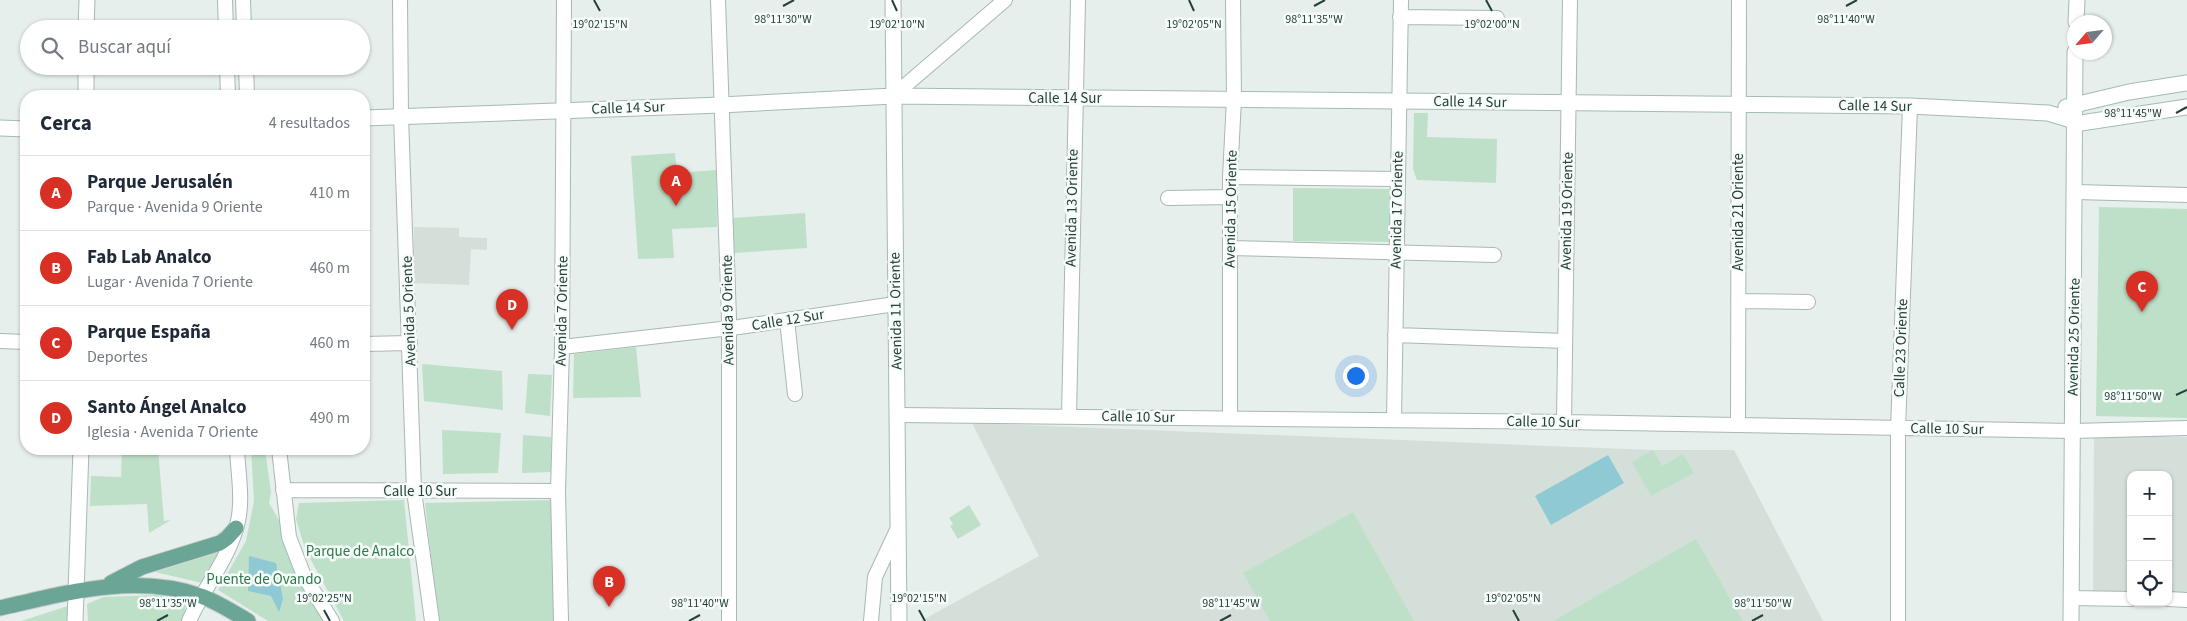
<!DOCTYPE html>
<html lang="es">
<meta charset="utf-8">
<style>
body{margin:0;font-family:"Source Sans 3",sans-serif;background:#f2f2f3;color:#1f2937}
.controls{position:absolute;right:15px;bottom:15px;display:grid;overflow:hidden;border-radius:10px;box-shadow:0 1px 4px #0004}
.controls button{width:45px;height:45px;display:grid;place-items:center;padding:0;border:0;border-bottom:1px solid #e0e1e3;background:#fff;color:#1f2937;font:25px sans-serif}
.compass{position:absolute;left:2067px;top:15px;width:45px;height:45px;border-radius:50%;background:#fff;box-shadow:0 1px 4px #0004;rotate:242deg}
.you{position:absolute;left:1355px;top:375px;width:18px;height:18px;margin:-12px;border:4px solid #fff;border-radius:50%;background:#1a73e8;box-shadow:0 0 0 8px #1a73e833}
.badge{display:grid;place-items:center;width:32px;height:32px;border-radius:50%;background:#d93025;color:#fff;font-size:16px;font-weight:700}
.pin{position:absolute;translate:-50% -41px;filter:drop-shadow(0 1px 2px #0008)}
.pin::after{content:'';position:absolute;top:26px;width:18px;height:15px;background:inherit;clip-path:polygon(0 0,100% 0,50% 100%)}
.list{margin:0;padding:0;list-style:none}
h2{display:flex;justify-content:space-between;align-items:center;height:65px;margin:0;padding:0 20px;font-size:21px}
h2 small{font-size:16px;font-weight:400;color:#747a83}
.list li{display:grid;grid-template-columns:32px 1fr auto;gap:15px;align-items:center;box-sizing:border-box;height:75px;padding:0 20px;border-top:1px solid #e0e1e3}
.list b{display:block;font-size:19px;white-space:nowrap}
.list p{margin:0;font-size:16px;white-space:nowrap;color:#747a83}
.list em{font-size:16px;font-style:normal;color:#747a83}
.icon{flex:none;width:28px;height:28px;fill:none;stroke:currentColor;stroke-width:2;stroke-linecap:round;stroke-linejoin:round}
.map{position:relative;flex:none;width:2187px;height:621px;overflow:hidden}
.search{position:absolute;background:#fff;box-shadow:0 1px 4px #0004;left:20px;top:20px;width:350px;height:55px;display:flex;align-items:center;gap:12px;box-sizing:border-box;padding:0 18px;border-radius:28px;color:#747a83;font-size:19px}
.panel{position:absolute;background:#fff;box-shadow:0 1px 4px #0004;left:20px;top:90px;width:350px;height:365px;border-radius:20px}
.map>svg:first-child{display:block}
</style>
<div class="map">
<svg width="2187" height="621" viewBox="0 0 2187 621">
<rect width="100%" height="100%" fill="#e6efeb"/>
<path fill="#d4dfda" d="M 414,227 L 459,228 L 459,237 L 487,238 L 487,250 L 471,249 L 469,285 L 413,283 Z
M 972,423 L 1653,450 L 1734,450 L 1823,621 L 921,621 L 1039,556 Z
M 2094,435 L 2187,437 L 2187,593 L 2168,593 L 2168,475 L 2131,475 L 2131,592 L 2093,592 Z"/>
<path fill="#bfe0c8" d="M 1414,113 L 1428,113 L 1427,137 L 1497,139 L 1496,183 L 1417,180 L 1413,169 Z
M 675,153 L 677,173 L 716,170 L 717,227 L 672,229 L 674,258 L 638,259 L 631,156 Z
M 1293,188 L 1390,189 L 1390,242 L 1293,241 Z
M 2099,207 L 2187,209 L 2187,418 L 2096,416 Z
M 805,213 L 807,248 L 734,253 L 732,218 Z
M 636,347 L 641,397 L 573,398 L 574,354 Z
M 422,364 L 502,371 L 503,410 L 424,401 Z
M 528,374 L 552,375 L 550,416 L 525,413 Z
M 442,430 L 501,433 L 498,473 L 443,474 Z
M 523,435 L 551,437 L 551,472 L 522,473 Z
M 122,449 L 158,449 L 164,521 L 171,520 L 149,533 L 147,504 L 90,506 L 91,476 L 121,477 Z
M 251,449 L 265,449 L 271,493 L 269,503 L 283,527 L 327,621 L 268,621 L 218,590 L 246,541 L 254,501 Z
M 1653,450 L 1662,466 L 1683,454 L 1694,473 L 1651,496 L 1632,462 Z
M 404,500 L 416,621 L 344,621 L 305,549 L 296,519 L 299,503 Z
M 553,500 L 556,621 L 438,621 L 425,503 Z
M 969,505 L 981,525 L 958,539 L 950,526 L 953,524 L 949,518 Z
M 1353,512 L 1414,621 L 1270,621 L 1243,573 Z
M 1696,539 L 1743,621 L 1553,621 Z
M 219,552 L 220,555 L 206,584 L 155,572 Z
M 157,595 L 187,601 L 182,621 L 88,621 L 87,604 L 103,597 Z
M 68,606 L 72,608 L 72,621 L 21,621 Z"/>
<path fill="#8ec9d4" d="M 1608,455 L 1624,483 L 1551,525 L 1535,496 Z
M 249,556 L 276,563 L 283,599 L 279,612 L 271,596 L 248,591 Z"/>
<g fill="none" stroke-linecap="round" stroke-linejoin="round">
<defs>
<path id="street" d="M 225,0 L 226,29
M 243,0 L 244,29
M 400,0 L 401,116 L 414,491 L 432,621
M 718,0 L 729,319 L 729,621
M 1400,17 L 1497,18
M 227,66 L 228,96
M 246,66 L 247,96
M 893,96 L 1005,0
M 1230,177 L 1397,179
M 2076,192 L 2187,195
M 1168,198 L 1230,197
M 1230,248 L 1494,255
M 1738,301 L 1808,302
M 787,320 L 795,394
M 1395,335 L 1565,341
M 0,341 L 26,342
M 364,344 L 410,343
M 562,347 L 739,327 L 895,304
M 898,415 L 1564,422 L 2073,431 L 2187,428
M 1069,417 L 1078,0
M 1230,418 L 1230,177 L 1234,99 L 1233,0
M 1394,420 L 1401,0
M 1564,422 L 1570,0
M 1738,424 L 1739,0
M 279,449 L 289,537 L 304,576 L 332,621
M 283,490 L 558,491
M 2071,598 L 2131,599
M 2168,599 L 2187,600
M 189,621 C 204,587 230,558 238,521 C 243,499 238,472 237,449
M 561,621 L 558,491 L 562,347 L 564,0
M 871,621 L 875,577 L 898,528
M 1898,621 L 1898,429 L 1910,106"/>
<path id="secondary" d="M 893,0 L 899,621
M 2076,22 L 2077,0
M 86,29 L 87,0
M 86,96 L 86,66
M 2066,107 L 2129,92 L 2187,83
M 364,118 L 721,105 L 893,96 L 1910,106 L 2048,113 L 2081,123 L 2187,107
M 0,128 L 26,129
M 75,621 L 81,449
M 2071,621 L 2075,52"/>
<path id="primary" d="M 111,583 L 142,567 L 220,543 L 227,538 L 236,528
M 0,608 C 66,593 134,573 201,596 C 217,602 233,612 248,621"/>
</defs>
<use href="#street" stroke="#a8b8b2" stroke-width="16"/>
<use href="#secondary" stroke="#a4bbb3" stroke-width="17"/>
<use href="#primary" stroke="#c2cac8" stroke-width="17"/>
<use href="#street" stroke="#fff" stroke-width="14"/>
<use href="#secondary" stroke="#fff" stroke-width="15"/>
<use href="#primary" stroke="#6aa596" stroke-width="15"/>
</g>
<path fill="none" stroke="#24423a" stroke-width="2" d="M 594,0 L 600,11M 892,0 L 897,11M 1189,0 L 1194,11M 1486,0 L 1492,11M 783,6 L 794,0M 1314,6 L 1325,0M 1846,6 L 1857,0M 2176,113 L 2187,107M 2176,395 L 2187,390M 324,610 L 330,621M 919,610 L 925,621M 1513,610 L 1519,621M 157,621 L 168,615M 689,621 L 700,615M 1220,621 L 1231,615M 1752,621 L 1763,615"/>
<g text-anchor="middle" dominant-baseline="central" stroke-width="5" stroke-linejoin="round" paint-order="stroke">
<g font-size="15" fill="#24423a" stroke="#f7fbf9">
<text x="1065" y="98">Calle 14 Sur</text>
<text transform="translate(1470 102) rotate(1)">Calle 14 Sur</text>
<text transform="translate(1875 106) rotate(1)">Calle 14 Sur</text>
<text transform="translate(628 108) rotate(-2)">Calle 14 Sur</text>
<text transform="translate(1072 208) rotate(-89)">Avenida 13 Oriente</text>
<text transform="translate(1231 209) rotate(-89)">Avenida 15 Oriente</text>
<text transform="translate(1397 210) rotate(-89)">Avenida 17 Oriente</text>
<text transform="translate(1567 211) rotate(-89)">Avenida 19 Oriente</text>
<text transform="translate(1738 212) rotate(-90)">Avenida 21 Oriente</text>
<text transform="translate(728 310) rotate(-91)">Avenida 9 Oriente</text>
<text transform="translate(409 311) rotate(-92)">Avenida 5 Oriente</text>
<text transform="translate(562 311) rotate(-89)">Avenida 7 Oriente</text>
<text transform="translate(896 311) rotate(-91)">Avenida 11 Oriente</text>
<text transform="translate(788 320) rotate(-9)">Calle 12 Sur</text>
<text transform="translate(2074 337) rotate(-89)">Avenida 25 Oriente</text>
<text transform="translate(1901 348) rotate(-88)">Calle 23 Oriente</text>
<text transform="translate(1138 417) rotate(1)">Calle 10 Sur</text>
<text transform="translate(1543 422) rotate(1)">Calle 10 Sur</text>
<text transform="translate(1947 429) rotate(1)">Calle 10 Sur</text>
<text x="420" y="491">Calle 10 Sur</text>
</g>
<g font-size="15" fill="#2d7a4b" stroke="#f7fbf9">
<text x="360" y="551">Parque de Analco</text>
<text x="264" y="579">Puente de Ovando</text>
</g>
</g>
<g font-size="12" text-anchor="middle" fill="#24423a" stroke="#f7fbf9" stroke-width="5" stroke-linejoin="round" paint-order="stroke">
<text x="783" y="23">98°11'30"W</text>
<text x="1846" y="23">98°11'40"W</text>
<text x="1314" y="23">98°11'35"W</text>
<text x="600" y="28">19°02'15"N</text>
<text x="897" y="28">19°02'10"N</text>
<text x="1194" y="28">19°02'05"N</text>
<text x="1492" y="28">19°02'00"N</text>
<text x="2133" y="117">98°11'45"W</text>
<text x="2133" y="400">98°11'50"W</text>
<text x="324" y="602">19°02'25"N</text>
<text x="919" y="602">19°02'15"N</text>
<text x="1513" y="602">19°02'05"N</text>
<text x="168" y="607">98°11'35"W</text>
<text x="700" y="607">98°11'40"W</text>
<text x="1231" y="607">98°11'45"W</text>
<text x="1763" y="607">98°11'50"W</text>
</g>
</svg>
<div class="controls">
<button>+</button>
<button>−</button>
<button><svg class="icon" aria-label="locate" viewBox="0 0 24 24"><circle cx="12" cy="12" r="6"/><path d="M12 2v4M12 18v4M2 12h4M18 12h4"/></svg></button>
</div>
<svg class="compass" viewBox="-18 -18 36 36"><path d="M0-13l5 13h-10z" fill="#e53935"/><path d="M0 13l5-13h-10z" fill="#747a83"/></svg>
<div class="you"></div>
<div class="pin badge" style="left:676px;top:206px">A</div>
<div class="pin badge" style="left:609px;top:607px">B</div>
<div class="pin badge" style="left:2142px;top:312px">C</div>
<div class="pin badge" style="left:512px;top:330px">D</div>
<div class="search"><svg class="icon" aria-label="search" viewBox="0 0 24 24"><circle cx="10" cy="10" r="6"/><path d="M15 15l6 6"/></svg>Buscar aquí</div>
<section class="panel">
<h2>Cerca<small>4 resultados</small></h2>
<ul class="list">
<li><span class="badge">A</span><div><b>Parque Jerusalén</b><p>Parque · Avenida 9 Oriente</p></div><em>410 m</em></li>
<li><span class="badge">B</span><div><b>Fab Lab Analco</b><p>Lugar · Avenida 7 Oriente</p></div><em>460 m</em></li>
<li><span class="badge">C</span><div><b>Parque España</b><p>Deportes</p></div><em>460 m</em></li>
<li><span class="badge">D</span><div><b>Santo Ángel Analco</b><p>Iglesia · Avenida 7 Oriente</p></div><em>490 m</em></li>
</ul>
</section>
</div>
